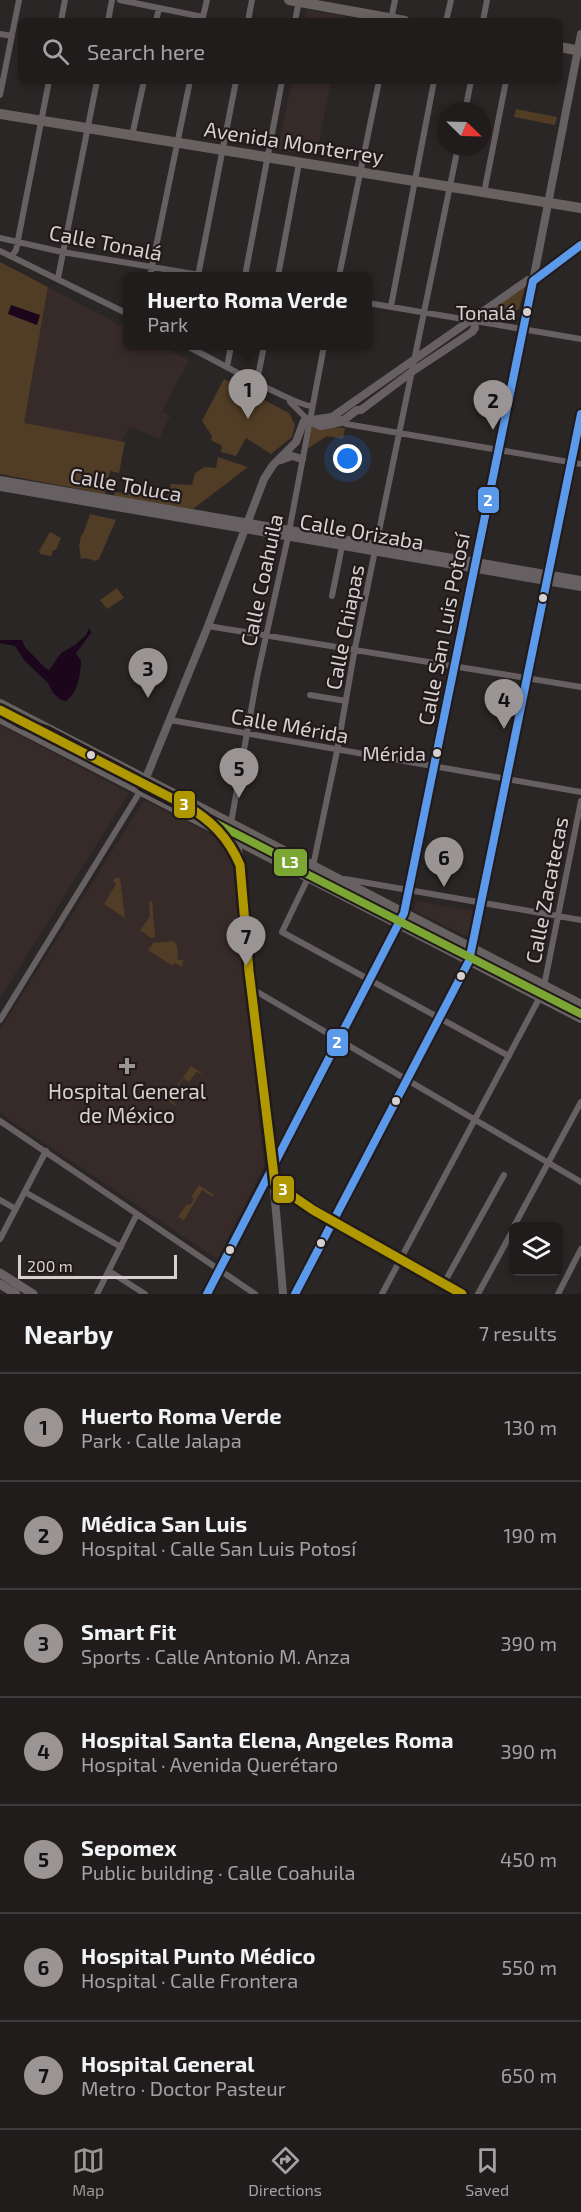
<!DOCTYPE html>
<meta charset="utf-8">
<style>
body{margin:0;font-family:"Exo 2",sans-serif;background:#282525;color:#f1f3f6}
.controls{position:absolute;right:18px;bottom:18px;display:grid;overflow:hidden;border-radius:9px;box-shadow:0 3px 9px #0003}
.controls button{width:54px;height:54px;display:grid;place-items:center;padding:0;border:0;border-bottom:2px solid #3d3a3b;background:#201c1c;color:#f1f3f6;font:30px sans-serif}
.compass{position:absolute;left:437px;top:102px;width:54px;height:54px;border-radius:50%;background:#201c1c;box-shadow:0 3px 9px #0003;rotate:113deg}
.scale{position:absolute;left:18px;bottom:15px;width:159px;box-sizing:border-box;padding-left:6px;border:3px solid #d6d0d0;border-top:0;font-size:16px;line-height:21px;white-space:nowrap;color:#d6d0d0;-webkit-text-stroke:4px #221a1a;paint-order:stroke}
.you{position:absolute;left:348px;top:459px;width:21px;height:21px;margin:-15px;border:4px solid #fff;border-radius:50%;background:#1a73e8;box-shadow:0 0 0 9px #1a73e833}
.badge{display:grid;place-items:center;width:39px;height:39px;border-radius:50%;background:#9a9494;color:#111;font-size:20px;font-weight:700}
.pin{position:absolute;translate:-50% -50px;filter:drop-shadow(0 2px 3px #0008)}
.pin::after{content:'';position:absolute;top:32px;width:21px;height:18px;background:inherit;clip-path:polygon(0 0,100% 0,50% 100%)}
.popup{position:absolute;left:123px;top:272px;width:249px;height:78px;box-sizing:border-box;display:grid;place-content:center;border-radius:9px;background:#201c1c;filter:drop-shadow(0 2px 4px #0005);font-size:20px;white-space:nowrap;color:#a2a1a3}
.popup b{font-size:22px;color:#f1f3f6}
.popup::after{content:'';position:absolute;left:50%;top:100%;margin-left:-12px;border:12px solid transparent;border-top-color:#201c1c}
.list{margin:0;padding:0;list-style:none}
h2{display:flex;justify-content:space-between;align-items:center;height:78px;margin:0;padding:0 24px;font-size:26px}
h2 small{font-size:20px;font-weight:400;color:#a2a1a3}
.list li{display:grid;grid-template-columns:39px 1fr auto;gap:18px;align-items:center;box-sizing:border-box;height:108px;padding:0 24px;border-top:2px solid #3d3a3b}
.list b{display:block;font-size:22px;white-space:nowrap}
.list p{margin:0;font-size:20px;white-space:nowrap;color:#a2a1a3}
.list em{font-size:20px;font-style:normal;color:#a2a1a3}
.icon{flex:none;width:33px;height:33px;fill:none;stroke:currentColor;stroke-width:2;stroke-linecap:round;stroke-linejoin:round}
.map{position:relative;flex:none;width:581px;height:1294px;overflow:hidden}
.search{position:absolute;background:#201c1c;box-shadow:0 3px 9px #0003;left:18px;right:18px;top:18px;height:66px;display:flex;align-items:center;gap:15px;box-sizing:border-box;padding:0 21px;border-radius:9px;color:#a2a1a3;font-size:22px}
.sheet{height:834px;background:#201c1c}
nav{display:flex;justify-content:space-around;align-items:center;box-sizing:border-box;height:84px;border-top:2px solid #3d3a3b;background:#201c1c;font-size:16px;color:#a2a1a3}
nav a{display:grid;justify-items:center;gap:3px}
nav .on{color:#9a9494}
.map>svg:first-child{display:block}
</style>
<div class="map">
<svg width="581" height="1294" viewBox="0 0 581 1294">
<rect width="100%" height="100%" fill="#2a2626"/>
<path fill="#372b2a" d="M 307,10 L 344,16 L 344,21 L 305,21 Z
M 292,81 L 331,81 L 316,156 L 278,150 Z
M 48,287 L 128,329 L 128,346 L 161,346 L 189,360 L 162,411 L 170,416 L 159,439 L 130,426 L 121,442 L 24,423 Z
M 0,725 L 129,793 L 0,998 Z
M 144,800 L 232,845 L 264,1167 L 217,1259 L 0,1113 L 0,1030 Z
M 416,901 L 473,911 L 468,937 L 414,910 Z"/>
<path fill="#513d26" d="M 516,109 L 557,117 L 555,125 L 514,117 Z
M 0,262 L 48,287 L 24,423 L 125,442 L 119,473 L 110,471 L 105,494 L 0,474 Z
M 526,284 L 519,309 L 498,320 L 479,317 Z
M 224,379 L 289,413 L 295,425 L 292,437 L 271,454 L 246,438 L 236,456 L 221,452 L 222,446 L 211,440 L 212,436 L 202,421 Z
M 312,426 L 345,428 L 343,439 L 327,436 L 307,449 Z
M 218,457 L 248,467 L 193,509 L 114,496 L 115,492 L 167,499 L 171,484 L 192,485 L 195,473 L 205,467 L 216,468 Z
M 90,514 L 116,520 L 99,559 L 96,561 L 86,558 L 81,559 L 79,546 L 81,536 L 84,532 Z
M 50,532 L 61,538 L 56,550 L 53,550 L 51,556 L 40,554 L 39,551 Z
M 117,588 L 124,598 L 107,609 L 100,600 Z
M 115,878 L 120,878 L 125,918 L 104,904 L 116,884 L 113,881 Z
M 149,901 L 152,901 L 155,937 L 151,938 L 140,930 L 150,917 Z
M 173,941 L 177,946 L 178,960 L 183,960 L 182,967 L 175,963 L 173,966 L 148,950 L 153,943 Z
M 191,1066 L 203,1074 L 196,1072 L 189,1082 L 183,1078 L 177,1088 L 181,1092 L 174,1103 L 179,1108 L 167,1100 Z
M 199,1185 L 214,1195 L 213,1197 L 202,1190 L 184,1220 L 178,1217 L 187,1204 L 190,1205 L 194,1199 L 191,1197 Z"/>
<path fill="#1c061b" d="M 11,305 L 40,315 L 37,325 L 8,314 Z
M 89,628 L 91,633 L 76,653 L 81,661 C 81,674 77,694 66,701 L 61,700 L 53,693 L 48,683 L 24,660 L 15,646 L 0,643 L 0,640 L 22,640 L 25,647 L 45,668 L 49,670 L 61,653 L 75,645 L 86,635 Z"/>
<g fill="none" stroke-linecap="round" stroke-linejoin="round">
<path stroke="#666062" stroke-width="6" d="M 120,0 L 203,17
M 391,20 L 395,0
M 61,21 L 65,0
M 108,21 L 112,0
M 156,21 L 159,8
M 202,21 L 207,0
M 248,21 L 252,0
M 295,21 L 299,1
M 446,21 L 451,0
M 483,21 L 487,0
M 0,34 L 12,36
M 0,95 L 19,0
M 465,111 L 471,81
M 132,136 L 144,81
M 484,193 L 506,81
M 0,238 L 62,252 L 206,276
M 0,251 L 128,314
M 12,256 L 16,250 L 49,81
M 150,276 L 190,81
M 198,276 L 236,81
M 245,276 L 282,81
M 278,276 L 299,163
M 339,276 L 379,81
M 58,278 L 97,81
M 368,303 L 581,339
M 391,306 L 434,81
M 187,346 C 205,355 299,408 312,406
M 227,367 L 231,346
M 257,381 L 264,346
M 290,402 L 309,421
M 335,415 L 346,424 L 581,464
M 332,596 L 342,546
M 208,626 L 581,687
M 310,695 L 346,701
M 170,720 L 581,792
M 231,823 L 257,677 L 288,537 L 324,346
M 313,866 L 337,751 L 355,648 L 458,147
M 308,878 L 282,932 L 509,1056
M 345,879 L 581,920
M 254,990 L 581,1182
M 0,1020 L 141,790
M 0,1121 L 255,1294
M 25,1192 L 121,1247
M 0,1200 L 16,1209
M 514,1226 L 581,1102
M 0,1239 L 46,1151
M 109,1271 L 145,1294
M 443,1285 L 504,1175
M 97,1294 L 137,1214
M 382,1294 L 540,997 L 544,986 L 581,801
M 478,1294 L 514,1228
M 558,1294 L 581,1249"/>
<path stroke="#666062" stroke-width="8" d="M 309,421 L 321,426 L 341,422 L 357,410 L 361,410 L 413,371 L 472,332 L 475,328 L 474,321
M 281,460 L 292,456 L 302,459
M 0,480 L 581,580
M 0,487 L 581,587
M 141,790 L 208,626 L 264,479 L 273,465 L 296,442 L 304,421 L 332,417 L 528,280 L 533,281 L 581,34
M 231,823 L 237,840 C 254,991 271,1142 283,1294"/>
<path stroke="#6a6265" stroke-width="9" d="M 275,1184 L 458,1294
M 0,1273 L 33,1294
M 0,1284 L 16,1294"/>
<path stroke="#686162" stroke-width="10" d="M 289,0 L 405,21
M 560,47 L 581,51
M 0,114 L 581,208
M 0,704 L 581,1005
M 0,718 L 581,1018
M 207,1294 L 404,913 L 533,281 L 581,245
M 295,1294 L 469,961 L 581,414"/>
<defs>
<path id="bus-1" d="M 207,1294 L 404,913 L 533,281 L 581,245
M 295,1294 L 469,961 L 581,414"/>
<path id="bus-2" d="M 0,711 L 22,723 L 48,732 L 135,778 L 143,786 L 289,861 L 299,870 L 581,1014"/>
</defs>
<use href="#bus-1" stroke="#221a1a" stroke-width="12"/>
<use href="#bus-2" stroke="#221a1a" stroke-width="12"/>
<use href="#bus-1" stroke="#5b99ea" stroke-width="8"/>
<use href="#bus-2" stroke="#7ca633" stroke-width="8"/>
<defs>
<path id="metro-1" d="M 0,710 L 185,805 C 211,820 228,837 240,865 L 249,971 L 275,1184 L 313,1210 L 462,1294"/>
</defs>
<use href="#metro-1" stroke="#221a1a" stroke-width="14"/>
<use href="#metro-1" stroke="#af9800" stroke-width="9"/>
</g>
<g fill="#d6d0d0" stroke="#221a1a" stroke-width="2">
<circle cx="527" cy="312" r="5"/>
<circle cx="543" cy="598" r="5"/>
<circle cx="437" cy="753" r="5"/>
<circle cx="91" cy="755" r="5"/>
<circle cx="461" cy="976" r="5"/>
<circle cx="396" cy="1101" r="5"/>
<circle cx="321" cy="1243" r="5"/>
<circle cx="230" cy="1250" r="5"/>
</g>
<path fill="#9a9494" stroke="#221a1a" stroke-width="2" d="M124 1057h6v6h6v6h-6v6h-6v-6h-6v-6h6z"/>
<g text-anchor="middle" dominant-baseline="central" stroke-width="4.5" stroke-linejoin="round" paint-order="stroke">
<g font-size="20" fill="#d6d0d0" stroke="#221a1a" text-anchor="end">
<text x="516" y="312">Tonalá</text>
<text x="426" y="753">Mérida</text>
</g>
<g font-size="21" fill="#d6d0d0" stroke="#221a1a">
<text transform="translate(294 142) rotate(9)">Avenida Monterrey</text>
<text transform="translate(106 242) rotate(11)">Calle Tonalá</text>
<text transform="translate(126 484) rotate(10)">Calle Toluca</text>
<text transform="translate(362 531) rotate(10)">Calle Orizaba</text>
<text transform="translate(261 580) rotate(-78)">Calle Coahuila</text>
<text transform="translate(344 627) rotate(-79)">Calle Chiapas</text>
<text transform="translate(443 629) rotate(-79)">Calle San Luis Potosí</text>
<text transform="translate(290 725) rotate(10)">Calle Mérida</text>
<text transform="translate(546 890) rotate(-79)">Calle Zacatecas</text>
</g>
<g font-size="21" fill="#d6d0d0" stroke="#221a1a">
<text x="127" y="1090">Hospital General<tspan x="127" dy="24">de México</tspan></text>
</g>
</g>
<g stroke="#221a1a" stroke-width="2">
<rect x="477" y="486" width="23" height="28" rx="6" fill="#5b99ea"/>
<rect x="173" y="790" width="23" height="29" rx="6" fill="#af9800"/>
<rect x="273" y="848" width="35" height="29" rx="6" fill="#7ca633"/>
<rect x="326" y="1028" width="23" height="29" rx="6" fill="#5b99ea"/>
<rect x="272" y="1175" width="23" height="29" rx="6" fill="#af9800"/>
</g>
<g font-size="16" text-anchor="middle" font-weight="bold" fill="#fff">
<text x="488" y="506">2</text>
<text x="184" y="810">3</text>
<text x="290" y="868">L3</text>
<text x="337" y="1048">2</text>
<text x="283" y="1195">3</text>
</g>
</svg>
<div class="controls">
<button><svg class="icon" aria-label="layers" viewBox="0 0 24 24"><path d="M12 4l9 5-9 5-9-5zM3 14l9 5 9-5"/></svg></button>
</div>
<svg class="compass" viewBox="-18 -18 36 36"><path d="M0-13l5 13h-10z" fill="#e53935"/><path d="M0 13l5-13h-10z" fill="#a2a1a3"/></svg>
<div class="scale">200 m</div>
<div class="you"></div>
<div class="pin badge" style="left:248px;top:419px">1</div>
<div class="popup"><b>Huerto Roma Verde</b>Park</div>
<div class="pin badge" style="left:493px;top:430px">2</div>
<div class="pin badge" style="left:148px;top:698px">3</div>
<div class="pin badge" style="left:504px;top:729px">4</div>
<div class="pin badge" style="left:239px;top:798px">5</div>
<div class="pin badge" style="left:444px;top:887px">6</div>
<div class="pin badge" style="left:246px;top:966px">7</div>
<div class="search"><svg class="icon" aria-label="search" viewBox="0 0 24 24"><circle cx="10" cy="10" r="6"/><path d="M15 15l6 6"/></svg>Search here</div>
</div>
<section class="sheet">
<h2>Nearby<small>7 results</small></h2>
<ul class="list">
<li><span class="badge">1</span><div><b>Huerto Roma Verde</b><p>Park · Calle Jalapa</p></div><em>130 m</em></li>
<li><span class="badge">2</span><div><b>Médica San Luis</b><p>Hospital · Calle San Luis Potosí</p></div><em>190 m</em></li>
<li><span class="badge">3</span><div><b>Smart Fit</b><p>Sports · Calle Antonio M. Anza</p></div><em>390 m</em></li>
<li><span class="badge">4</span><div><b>Hospital Santa Elena, Angeles Roma</b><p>Hospital · Avenida Querétaro</p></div><em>390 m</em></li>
<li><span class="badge">5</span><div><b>Sepomex</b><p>Public building · Calle Coahuila</p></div><em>450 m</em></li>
<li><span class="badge">6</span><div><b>Hospital Punto Médico</b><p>Hospital · Calle Frontera</p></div><em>550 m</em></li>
<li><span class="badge">7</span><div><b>Hospital General</b><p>Metro · Doctor Pasteur</p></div><em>650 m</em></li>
</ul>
</section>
<nav>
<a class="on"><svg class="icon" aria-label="map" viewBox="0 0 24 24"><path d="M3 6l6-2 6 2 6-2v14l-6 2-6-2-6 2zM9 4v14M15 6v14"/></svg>Map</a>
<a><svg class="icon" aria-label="directions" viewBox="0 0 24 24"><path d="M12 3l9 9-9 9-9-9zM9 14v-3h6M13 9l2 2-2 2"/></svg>Directions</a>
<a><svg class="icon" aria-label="saved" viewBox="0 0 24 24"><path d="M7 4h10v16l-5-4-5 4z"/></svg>Saved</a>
</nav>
